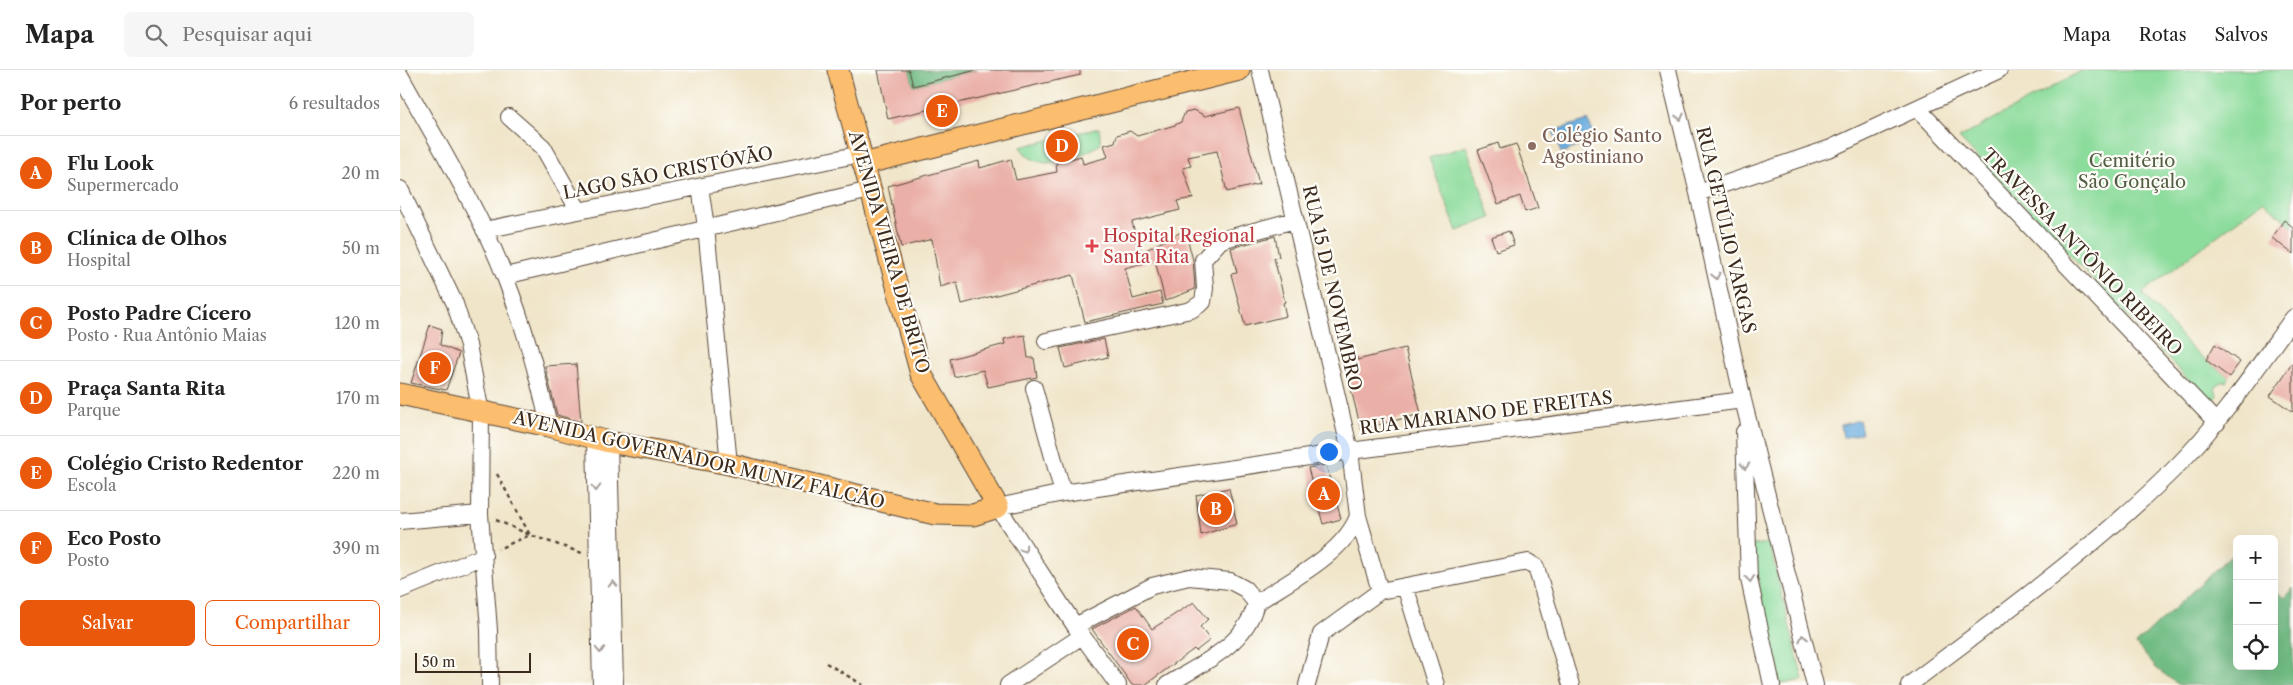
<!DOCTYPE html>
<html lang="pt">
<meta charset="utf-8">
<style>
body{margin:0;font-family:"Libre Caslon Text",serif;background:#f6f6f6;color:#222}
.controls{position:absolute;right:15px;bottom:15px;display:grid;overflow:hidden;border-radius:8px;box-shadow:0 5px 20px #0002}
.controls button{width:45px;height:45px;display:grid;place-items:center;padding:0;border:0;border-bottom:1px solid #e0e0e0;background:#fff;color:#222;font:25px sans-serif}
.scale{position:absolute;left:15px;bottom:12px;width:116px;box-sizing:border-box;padding-left:5px;border:2px solid #3b2a1e;border-top:0;font-size:14px;line-height:18px;white-space:nowrap;color:#3b2a1e;-webkit-text-stroke:4px #fdfcf7;paint-order:stroke}
.you{position:absolute;left:928px;top:381px;width:18px;height:18px;margin:-12px;border:4px solid #fff;border-radius:50%;background:#1a73e8;box-shadow:0 0 0 8px #1a73e833}
.badge{display:grid;place-items:center;width:32px;height:32px;border-radius:50%;background:#ea580c;color:#fff;font-size:16px;font-weight:700}
.pin{position:absolute;translate:-50% -50%;border:2px solid #fff;box-shadow:0 1px 5px #0006}
.list{margin:0;padding:0;list-style:none}
h2{display:flex;justify-content:space-between;align-items:center;height:65px;margin:0;padding:0 20px;font-size:21px}
h2 small{font-size:16px;font-weight:400;color:#767676}
.list li{display:grid;grid-template-columns:32px 1fr auto;gap:15px;align-items:center;box-sizing:border-box;height:75px;padding:0 20px;border-top:1px solid #e0e0e0}
.list b{display:block;font-size:19px;white-space:nowrap}
.list p{margin:0;font-size:16px;white-space:nowrap;color:#767676}
.list em{font-size:16px;font-style:normal;color:#767676}
.actions{display:flex;gap:10px;padding:15px 20px}
.actions a{flex:1;padding:11px 0;border:1px solid #ea580c;border-radius:8px;text-align:center;font-size:18px;color:#ea580c}
.actions .main{background:#ea580c;color:#fff}
.icon{flex:none;width:28px;height:28px;fill:none;stroke:currentColor;stroke-width:2;stroke-linecap:round;stroke-linejoin:round}
.map{position:relative;flex:none;width:1893px;height:615px;overflow:hidden}
header{display:flex;align-items:center;gap:30px;box-sizing:border-box;height:70px;padding:0 25px;background:#fff;border-bottom:1px solid #e0e0e0}
header strong{font-size:24px}
nav{display:flex;gap:28px;margin-inline-start:auto;font-size:18px}
.search{width:350px;height:45px;background:#f6f6f6;display:flex;align-items:center;gap:12px;box-sizing:border-box;padding:0 18px;border-radius:8px;color:#767676;font-size:19px}
main{display:flex}
aside{flex:1;background:#fff}
.map>svg:first-child{display:block}
</style>
<header>
<strong>Mapa</strong>
<div class="search"><svg class="icon" aria-label="search" viewBox="0 0 24 24"><circle cx="10" cy="10" r="6"/><path d="M15 15l6 6"/></svg>Pesquisar aqui</div>
<nav><a>Mapa</a><a>Rotas</a><a>Salvos</a></nav>
</header>
<main>
<aside>
<h2>Por perto<small>6 resultados</small></h2>
<ul class="list">
<li><span class="badge">A</span><div><b>Flu Look</b><p>Supermercado</p></div><em>20 m</em></li>
<li><span class="badge">B</span><div><b>Clínica de Olhos</b><p>Hospital</p></div><em>50 m</em></li>
<li><span class="badge">C</span><div><b>Posto Padre Cícero</b><p>Posto · Rua Antônio Maias</p></div><em>120 m</em></li>
<li><span class="badge">D</span><div><b>Praça Santa Rita</b><p>Parque</p></div><em>170 m</em></li>
<li><span class="badge">E</span><div><b>Colégio Cristo Redentor</b><p>Escola</p></div><em>220 m</em></li>
<li><span class="badge">F</span><div><b>Eco Posto</b><p>Posto</p></div><em>390 m</em></li>
</ul>
<div class="actions"><a class="main">Salvar</a><a>Compartilhar</a></div>
</aside>
<div class="map">
<svg width="1893" height="615" viewBox="0 0 1893 615">
<rect width="100%" height="100%" fill="#fdfcf7"/>
<filter id="ink" filterUnits="userSpaceOnUse"><feTurbulence type="fractalNoise" baseFrequency=".02" numOctaves="2"/><feDisplacementMap in="SourceGraphic" scale="10" xChannelSelector="R" yChannelSelector="G"/><feConvolveMatrix kernelMatrix="1 2 1 2 8 2 1 2 1" color-interpolation-filters="sRGB"/></filter>
<filter id="wash" filterUnits="userSpaceOnUse"><feTurbulence type="fractalNoise" baseFrequency=".0096" numOctaves="4" result="noise"/><feDisplacementMap in="SourceGraphic" scale="20" xChannelSelector="R" yChannelSelector="G"/><feGaussianBlur stdDeviation="1.12" result="paint"/><feColorMatrix in="noise" values="0 0 0 0 0 0 0 0 0 0 0 0 0 0 0 0 0 1.4 0 .05"/><feComposite in="paint" operator="in"/></filter>
<g filter="url(#wash)">
<rect width="100%" height="100%" fill="#f0e5c9"/>
<path fill="#8cdc9c" stroke="#64835d" d="M 1683,0 L 1893,0 L 1893,157 L 1863,131 L 1742,223 L 1794,281 L 1829,307 L 1827,312 L 1820,312 L 1815,319 L 1818,325 L 1811,334 L 1559,68 Z
M 699,58 L 701,74 C 678,88 639,107 620,77 Z
M 1066,76 L 1091,148 L 1057,161 L 1029,88 Z
M 1369,473 L 1403,610 L 1376,615 L 1352,475 Z"/>
<path fill="#71bc84" stroke="#567351" d="M 509,0 L 577,0 L 513,16 Z
M 1833,483 L 1837,486 L 1837,596 L 1874,596 L 1874,519 L 1884,528 L 1893,518 L 1893,615 L 1779,615 L 1756,598 L 1736,574 Z"/>
<path fill="#69acde" stroke="#526b7e" d="M 1188,50 L 1196,70 L 1161,83 L 1153,61 Z
M 1459,350 L 1462,363 L 1443,368 L 1441,355 Z"/>
<g id="blocks">
<path fill="#eaafa6" d="M 478,0 L 509,0 L 513,16 L 577,0 L 680,0 L 680,5 L 488,49 Z
M 839,38 L 859,114 L 827,122 L 817,81 L 788,87 L 791,96 L 783,98 L 793,128 L 777,131 L 780,140 L 732,152 L 740,183 L 785,160 L 793,190 L 795,219 L 765,231 L 755,190 L 725,198 L 733,229 L 760,222 L 763,234 L 685,252 L 673,205 L 562,234 L 557,212 L 540,217 L 532,169 L 501,177 L 488,116 L 579,91 L 580,98 L 611,89 L 616,110 L 657,102 L 656,93 L 681,86 L 683,94 L 708,87 L 704,75 L 715,72 L 717,65 L 730,61 L 737,66 L 775,55 L 781,52 L 785,42 L 794,40 L 805,46 Z
M 1098,73 L 1100,79 L 1116,74 L 1138,138 L 1125,142 L 1120,126 L 1098,134 L 1078,80 Z
M 1884,150 L 1893,157 L 1893,184 L 1872,168 Z
M 1109,161 L 1114,175 L 1096,181 L 1091,167 Z
M 875,166 L 879,187 L 874,188 L 885,232 L 883,233 L 886,246 L 845,256 L 831,204 L 837,203 L 831,178 Z
M 30,255 L 42,259 L 40,275 L 59,283 L 46,320 L 11,313 Z
M 625,265 L 628,288 L 634,288 L 637,307 L 588,317 L 583,300 L 554,307 L 550,289 L 605,274 L 604,269 Z
M 704,269 L 708,287 L 665,298 L 660,278 Z
M 1815,274 L 1840,292 L 1829,307 L 1806,290 Z
M 1005,278 L 1021,344 L 961,359 L 944,291 L 957,287 L 957,290 Z
M 1893,292 L 1893,342 L 1870,326 Z
M 176,294 L 181,352 L 157,345 L 145,296 Z
M 926,395 L 941,449 L 923,454 L 908,398 Z
M 829,418 L 837,454 L 801,465 L 796,425 Z
M 794,532 L 808,549 L 800,557 L 810,570 L 796,581 L 794,579 L 745,615 L 732,615 L 692,559 L 736,536 L 752,559 Z"/>
</g>
</g>
<g filter="url(#ink)">
<use href="#blocks" fill-opacity="0" stroke="#564638" stroke-width="1"/>
<g fill="none" stroke-linecap="round" stroke-linejoin="round">
<defs>
<path id="minor" d="M 860,0 L 950,381 L 958,446 L 980,521
M 1268,0 L 1298,123 L 1343,330 L 1415,615
M 0,5 C 35,69 79,139 105,207 C 124,255 138,305 149,356
M 1518,39 L 1817,353
M 109,47 L 143,77 L 179,141
M 300,117 L 306,157 L 329,394
M 0,119 L 55,234 L 68,275 L 81,343 L 80,444 L 89,560 L 90,615
M 1298,123 L 1431,78 L 1599,0
M 84,160 L 461,84
M 105,206 L 470,120
M 646,271 L 791,240 L 803,232 L 805,218 L 803,190 L 821,170 L 895,150
M 634,318 L 663,423
M 1344,362 L 1349,509 L 1372,615
M 195,369 L 201,615
M 209,372 L 215,615
M 0,451 L 80,444
M 1005,516 L 1036,615
M 0,520 L 84,486
M 675,556 L 752,516 L 789,507 L 830,511 L 845,519 L 856,533
M 608,615 L 682,566
M 718,615 L 675,556 L 598,437 L 663,423 L 950,381 L 1343,330
M 767,615 C 801,594 846,575 856,533 C 889,511 944,484 958,446
M 907,615 L 921,564 L 980,521 L 1128,492 L 1136,497 L 1171,615
M 1509,615 C 1600,546 1695,478 1776,397 C 1821,352 1856,299 1893,248"/>
<path id="major" d="M 463,94 L 839,0
M 0,324 L 149,356 L 209,372 L 329,394 L 535,444 L 573,445 L 598,437 L 521,304 L 438,0"/>
</defs>
<use href="#minor" stroke="#564638" stroke-width="18"/>
<use href="#major" stroke="#564638" stroke-width="23"/>
<path stroke="#564638" stroke-width="2.5" stroke-dasharray="4 4" stroke-linecap="butt" d="M 97,404 L 130,465 L 98,479
M 96,450 L 130,465 L 182,483
M 426,593 L 463,615"/>
<use href="#minor" stroke="#fff" stroke-width="16"/>
<use href="#major" stroke="#fbbd6e" stroke-width="21"/>
</g>
<defs><path id="oneway-chevron" d="M-2-3.5L2.5 0L-2 3.5" fill="none" stroke-width="1.6" stroke-linecap="round" stroke-linejoin="round" transform="scale(1.25)"/></defs>
<g stroke="#a79f9a">
<use href="#oneway-chevron" transform="translate(1280 47) rotate(76)"/>
<use href="#oneway-chevron" transform="translate(1316 206) rotate(78)"/>
<use href="#oneway-chevron" transform="translate(1345 396) rotate(88)"/>
<use href="#oneway-chevron" transform="translate(196 418) rotate(89)"/>
<use href="#oneway-chevron" transform="translate(624 479) rotate(56)"/>
<use href="#oneway-chevron" transform="translate(1350 509) rotate(83)"/>
<use href="#oneway-chevron" transform="translate(213 514) rotate(-92)"/>
<use href="#oneway-chevron" transform="translate(1403 568) rotate(-104)"/>
<use href="#oneway-chevron" transform="translate(200 580) rotate(88)"/>
</g>
</g>
<circle fill="#8d6e63" stroke="#fdfcf7" stroke-width="2" cx="1132" cy="76" r="5"/>
<path fill="#e0444e" stroke="#fdfcf7" stroke-width="2" d="M689.5 168.5h5v5h5v5h-5v5h-5v-5h-5v-5h5z"/>
<g text-anchor="middle" dominant-baseline="central" stroke-width="4.5" stroke-linejoin="round" paint-order="stroke">
<g font-size="18" fill="#785e54" stroke="#fdfcf7" text-anchor="start">
<text x="1142" y="66">Colégio Santo<tspan x="1142" dy="21">Agostiniano</tspan></text>
</g>
<g font-size="18" fill="#535f44" stroke="#fdfcf7">
<text x="1732" y="91">Cemitério<tspan x="1732" dy="21">São Gonçalo</tspan></text>
</g>
<g font-size="18" fill="#3b2a1e" stroke="#fdfcf7">
<text transform="translate(268 103) rotate(-11)">LAGO SÃO CRISTÓVÃO</text>
<text transform="translate(1326 160) rotate(77)">RUA GETÚLIO VARGAS</text>
<text transform="translate(489 182) rotate(74)">AVENIDA VIEIRA DE BRITO</text>
<text transform="translate(1682 182) rotate(46)">TRAVESSA ANTÔNIO RIBEIRO</text>
<text transform="translate(932 218) rotate(77)">RUA 15 DE NOVEMBRO</text>
<text transform="translate(1086 343) rotate(-7)">RUA MARIANO DE FREITAS</text>
<text transform="translate(299 390) rotate(13)">AVENIDA GOVERNADOR MUNIZ FALCÃO</text>
</g>
<g font-size="18" fill="#be3a42" stroke="#fdfcf7" text-anchor="start">
<text x="703" y="166">Hospital Regional<tspan x="703" dy="21">Santa Rita</tspan></text>
</g>
</g>
</svg>
<div class="controls">
<button>+</button>
<button>−</button>
<button><svg class="icon" aria-label="locate" viewBox="0 0 24 24"><circle cx="12" cy="12" r="6"/><path d="M12 2v4M12 18v4M2 12h4M18 12h4"/></svg></button>
</div>
<div class="scale">50 m</div>
<div class="you"></div>
<div class="pin badge" style="left:924px;top:424px">A</div>
<div class="pin badge" style="left:816px;top:439px">B</div>
<div class="pin badge" style="left:733px;top:574px">C</div>
<div class="pin badge" style="left:662px;top:76px">D</div>
<div class="pin badge" style="left:542px;top:41px">E</div>
<div class="pin badge" style="left:35px;top:298px">F</div>
</div>
</main>
